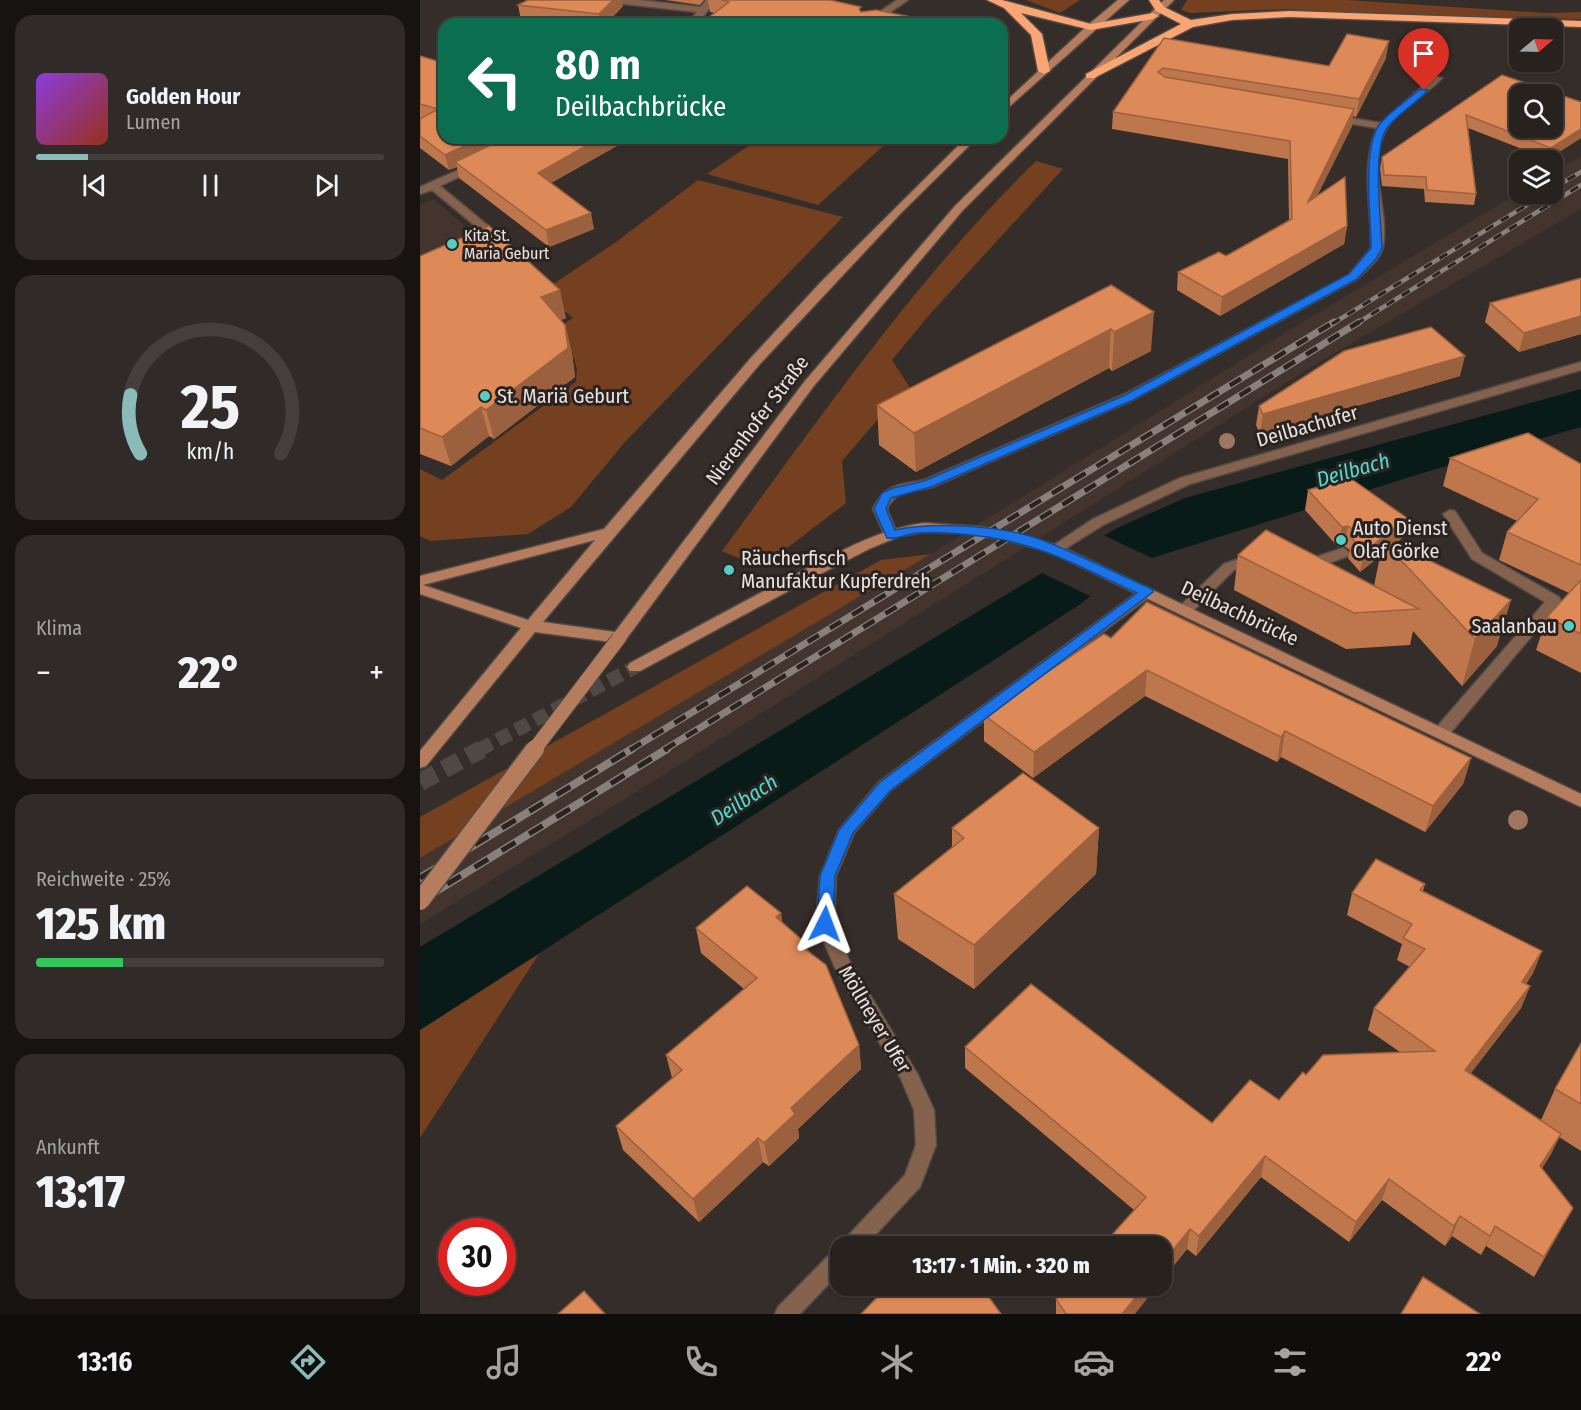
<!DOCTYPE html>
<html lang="de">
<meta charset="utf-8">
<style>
body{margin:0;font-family:"Fira Sans Condensed",sans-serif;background:#302a28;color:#f1f3f6;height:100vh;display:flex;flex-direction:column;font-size:22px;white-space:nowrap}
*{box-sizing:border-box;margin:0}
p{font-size:20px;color:#a5a4a4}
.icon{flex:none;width:33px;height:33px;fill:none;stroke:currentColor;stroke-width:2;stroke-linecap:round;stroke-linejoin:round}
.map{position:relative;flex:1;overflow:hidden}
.side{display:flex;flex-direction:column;gap:15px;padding:15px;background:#161311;width:420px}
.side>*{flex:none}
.top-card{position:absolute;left:18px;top:18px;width:570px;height:126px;border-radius:18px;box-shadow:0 2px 4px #0004,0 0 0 2px #443f3d;background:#0b6e4f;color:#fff;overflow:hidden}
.needle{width:39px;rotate:71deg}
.buttons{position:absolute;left:1089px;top:18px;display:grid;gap:12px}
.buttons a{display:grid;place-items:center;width:54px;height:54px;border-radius:12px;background:#28221f;box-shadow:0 2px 4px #0004,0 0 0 2px #443f3d;font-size:30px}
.speed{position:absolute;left:18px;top:1218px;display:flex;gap:12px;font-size:30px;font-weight:700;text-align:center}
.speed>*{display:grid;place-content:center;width:78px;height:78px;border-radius:50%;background:#28221f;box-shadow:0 2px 4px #0004,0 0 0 2px #443f3d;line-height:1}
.speed .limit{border:9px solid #d22;background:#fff;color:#111}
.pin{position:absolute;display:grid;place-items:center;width:51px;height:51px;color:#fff;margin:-62px -26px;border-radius:50% 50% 50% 0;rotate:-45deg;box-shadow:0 0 6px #0007}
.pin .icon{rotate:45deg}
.me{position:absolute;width:66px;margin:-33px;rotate:3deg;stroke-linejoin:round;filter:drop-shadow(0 0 4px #0008)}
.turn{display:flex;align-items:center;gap:21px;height:126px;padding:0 18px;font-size:27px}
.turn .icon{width:78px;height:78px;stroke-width:2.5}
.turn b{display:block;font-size:42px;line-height:51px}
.big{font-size:45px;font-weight:800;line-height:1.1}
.side .tile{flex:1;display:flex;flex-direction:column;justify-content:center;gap:9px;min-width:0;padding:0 21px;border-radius:18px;background:#302a28}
.side .dial{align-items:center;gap:0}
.dial svg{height:156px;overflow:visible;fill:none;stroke:#443f3d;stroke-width:7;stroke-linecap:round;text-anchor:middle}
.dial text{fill:#f1f3f6;stroke:none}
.song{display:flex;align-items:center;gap:18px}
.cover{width:72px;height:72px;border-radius:9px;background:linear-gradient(135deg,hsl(270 70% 55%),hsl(10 70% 35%))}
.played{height:6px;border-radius:3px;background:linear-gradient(90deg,#8bbbb9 15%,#443f3d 15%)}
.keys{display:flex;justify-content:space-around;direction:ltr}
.heat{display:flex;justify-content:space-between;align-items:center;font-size:33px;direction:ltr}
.charge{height:9px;border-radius:4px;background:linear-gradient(90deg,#34c759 25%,#443f3d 0)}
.trip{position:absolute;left:410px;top:1236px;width:342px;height:60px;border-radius:18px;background:#28221f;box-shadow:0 2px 4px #0004,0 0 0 2px #443f3d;font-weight:800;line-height:60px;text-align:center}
.tabs{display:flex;height:96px;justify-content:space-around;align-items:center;background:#100e0c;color:#a5a4a4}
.tabs .icon{width:42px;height:42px}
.tabs .current{color:#8bbbb9}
.tabs b{font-size:27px;color:#f1f3f6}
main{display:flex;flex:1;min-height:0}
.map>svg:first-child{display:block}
</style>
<main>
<section class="side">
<div class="tile">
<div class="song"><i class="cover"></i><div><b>Golden Hour</b><p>Lumen</p></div></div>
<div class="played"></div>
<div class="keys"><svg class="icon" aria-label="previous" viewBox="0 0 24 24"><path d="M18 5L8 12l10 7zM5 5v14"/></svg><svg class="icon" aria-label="pause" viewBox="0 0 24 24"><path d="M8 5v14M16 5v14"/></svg><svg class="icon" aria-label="next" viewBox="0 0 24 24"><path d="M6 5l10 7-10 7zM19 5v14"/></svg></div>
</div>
<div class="tile dial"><svg viewBox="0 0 100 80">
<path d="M14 69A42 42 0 1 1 86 69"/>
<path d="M14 69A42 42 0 0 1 9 39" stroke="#8bbbb9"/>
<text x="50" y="56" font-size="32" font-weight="700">25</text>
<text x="50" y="72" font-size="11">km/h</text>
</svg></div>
<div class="tile"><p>Klima</p>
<div class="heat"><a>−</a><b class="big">22°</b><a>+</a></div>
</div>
<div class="tile"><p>Reichweite · 25%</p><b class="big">125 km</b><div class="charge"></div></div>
<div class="tile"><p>Ankunft</p><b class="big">13:17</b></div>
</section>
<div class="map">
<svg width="1161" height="1314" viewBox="0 0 1161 1314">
<rect width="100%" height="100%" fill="#352d29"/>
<!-- built -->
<g fill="#43352e">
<polygon points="1161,156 1161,209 891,367 221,789 0,924 0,858 201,734 511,554 879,324 1099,193 1132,194 1133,173"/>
<polygon points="14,199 109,282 0,354 0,205"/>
</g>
<!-- green -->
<g fill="#754020">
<polygon points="606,0 660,0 640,13"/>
<polygon points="767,0 926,0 1126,13 1161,12 1161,19 981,15 866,9 771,13 761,10"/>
<polygon points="340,138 472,138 398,205 287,174"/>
<path d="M616,161l27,8 -133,145 -38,46 24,37 -31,14 -43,50 4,42 -85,65 -39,-17c98,-133 195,-274 314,-390z"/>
<polygon points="278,180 423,217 204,443 151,507 108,534 10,541 0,536 0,469 22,480 156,382 157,369 149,341 131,332 153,318 133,302 117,295 196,242"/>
<polygon points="511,554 0,858 0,817 461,560"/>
<polygon points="119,954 0,1138 0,1030"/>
</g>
<!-- water -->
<polygon fill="#081b19" points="1161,389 1161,427 1006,472 716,563 656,607 0,1030 0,947 697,528 765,498"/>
<!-- pier -->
<polygon fill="#352d29" points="681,534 736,560 717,566 674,598 620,572"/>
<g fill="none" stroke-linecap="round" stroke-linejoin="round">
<!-- secondary-tunnel-far1 -->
<polyline stroke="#504845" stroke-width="14" stroke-dasharray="14 7" stroke-linecap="butt" points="59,750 215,667"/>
<!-- secondary-tunnel -->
<polyline stroke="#504845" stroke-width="18" stroke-dasharray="18 9" stroke-linecap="butt" points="0,782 62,749"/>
<defs>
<g id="lane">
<polygon points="1030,510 1035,511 1062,553 1139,597 1141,601 1027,737 1015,737 1013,733 1015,729 1125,602 1052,559 1023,514"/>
<path d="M923,548l7,5 -2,3c-17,6 -37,17 -51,1l7,-5 12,5z"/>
<polygon points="836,553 843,558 841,561 814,570 770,614 760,614 758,610 760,606 804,564"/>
</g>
<g id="street">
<polygon points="190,0 219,0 281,7 286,0 296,0 277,24 267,24 277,12 195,3"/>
<polygon points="477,0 488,0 453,24 442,24"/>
<path d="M1014,76l8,2c-16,18 -42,29 -55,50 -22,37 3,82 -4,119 -3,13 -17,23 -26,32l-224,121 -201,87c-19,5 -36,2 -45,22l11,26 -7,5 -5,-2 -13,-29c12,-25 25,-24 51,-29l201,-86 224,-119 22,-27c1,-41 -11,-81 6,-120l-44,-7 -5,-3 5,-3 48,8z"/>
<polygon points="56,162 61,165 60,167 20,186 84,239 84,243 76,243 12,190 0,194 0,187"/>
<polygon points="1161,362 1161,370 770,484 683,525 640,552 635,554 628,549 673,519 760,478"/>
<polygon points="727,587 734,592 732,595 471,790 434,833 416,876 414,924 429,960 498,1075 514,1110 516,1145 500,1187 445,1246 422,1246 425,1239 485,1175 496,1145 494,1110 481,1079 415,968 396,924 400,876 419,830 459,782 722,589"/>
<polygon points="420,1248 420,1272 380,1314 355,1314 358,1307 413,1251"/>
</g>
<g id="secondary">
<polygon points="698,0 709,0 582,113 582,105 668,25"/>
<path d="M744,0h10l-211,210 -150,177 -189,255 -5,1 -84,-11 -109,134 -6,2v-17l101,-123 -101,-34v-18l184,-47 146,-170 70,-76 146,-145h11l-76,75 -142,152 -216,257 72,10 190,-251 150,-175zM175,540l-67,80 -105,-35z"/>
<path d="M504,523l58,4 78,19 521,248v13l-531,-255 -48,-13 -40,-6 -38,-1 -24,4 -31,13 -64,33 -165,89h-10l-3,-4 3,-4c58,-31 116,-63 174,-93 39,-20 76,-41 120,-47z"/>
</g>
<g id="highway">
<polygon points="567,0 582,0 671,24 733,13 739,16 733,19 671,30 601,13 622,34 630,71 624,74 618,71 611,35 584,8"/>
<polygon points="729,0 739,0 744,7 771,20 812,14 870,11 1161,21 1161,27 870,17 812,20 773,27 674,78 666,78 666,74 761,24 736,11"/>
</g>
</defs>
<!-- lane casing -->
<use href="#lane" stroke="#524a46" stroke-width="3"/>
<!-- street casing -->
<use href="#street" stroke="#524a46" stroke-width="3"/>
<!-- secondary casing -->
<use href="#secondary" stroke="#524a46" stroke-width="3"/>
<!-- highway casing -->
<use href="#highway" stroke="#524a46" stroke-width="3"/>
<!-- lane -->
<use href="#lane" fill="#85624e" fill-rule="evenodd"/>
<!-- street -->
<use href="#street" fill="#85624e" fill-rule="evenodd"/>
<!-- secondary -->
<use href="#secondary" fill="#b57d5e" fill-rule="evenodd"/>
<!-- highway -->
<use href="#highway" fill="#fca574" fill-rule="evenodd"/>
<defs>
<g id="rail-far2">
<polyline points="1132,189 1161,172"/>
<polyline points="912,324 1125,194"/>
<polyline points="936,324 1161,185"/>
</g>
<g id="rail-far1">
<polyline points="210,750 914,322"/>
<polyline points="244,750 939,322"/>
</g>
<g id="rail">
<polyline points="0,878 212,749"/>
<polyline points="0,901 247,749"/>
</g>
</defs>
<!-- rail-far2 casing -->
<use href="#rail-far2" stroke="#87807d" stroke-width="4.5"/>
<!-- rail-far1 casing -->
<use href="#rail-far1" stroke="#87807d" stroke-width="7"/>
<!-- rail casing -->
<use href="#rail" stroke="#87807d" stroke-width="8"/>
<!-- rail-far2 -->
<use href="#rail-far2" stroke="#2b231f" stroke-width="3" stroke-dasharray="9" stroke-linecap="butt"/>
<!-- rail-far1 -->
<use href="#rail-far1" stroke="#2b231f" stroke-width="4.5" stroke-dasharray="13" stroke-linecap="butt"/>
<!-- rail -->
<use href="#rail" stroke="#2b231f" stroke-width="5" stroke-dasharray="16" stroke-linecap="butt"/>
<defs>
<polyline id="secondary-bridge-far1" points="114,750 199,638"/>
<polyline id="secondary-bridge" points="0,901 115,749"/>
</defs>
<!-- secondary-bridge-far1 casing -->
<use href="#secondary-bridge-far1" stroke="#524a46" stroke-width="16" stroke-linecap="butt"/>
<!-- secondary-bridge casing -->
<use href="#secondary-bridge" stroke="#524a46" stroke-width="21" stroke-linecap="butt"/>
<!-- secondary-bridge-far1 -->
<use href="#secondary-bridge-far1" stroke="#b57d5e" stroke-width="14"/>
<!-- secondary-bridge -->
<use href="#secondary-bridge" stroke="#b57d5e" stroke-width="18"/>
</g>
<!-- trees -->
<g fill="#9e7661">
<circle cx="807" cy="441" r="8"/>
<circle cx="1098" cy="820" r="10"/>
</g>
<!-- wall -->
<g fill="#be764c">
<polygon points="245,0 284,0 280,5"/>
<polygon points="288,0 410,0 442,12 496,18 295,13 290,12"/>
<polygon points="98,5 203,6 186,24 142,24 101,20"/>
<polygon points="744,38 909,66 966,58 936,117 933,116 932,126 897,196 927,226 924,244 800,316 757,290 758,272 806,256 869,220 868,159 692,129 693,112"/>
<polygon points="0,56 24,63 24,138 211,138 131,183 174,229 129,247 39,178 37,167 29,170 0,148 0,119 1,118 0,118"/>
<polygon points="1082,75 1161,102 1161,138 1128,159 1048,128 1056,194 1054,205 1005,202 1004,189 962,186 960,168 962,157"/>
<polygon points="0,256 146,318 141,320 145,325 152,353 155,377 74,439 69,436 31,466 0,454"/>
<polygon points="1161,278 1161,334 1099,352 1065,322 1070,303"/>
<polygon points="691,285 731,351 692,371 689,368 496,472 459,445 457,405"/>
<polygon points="1040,376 840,434 836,425 839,406"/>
<polygon points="1030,458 1161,464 1161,673 1116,650 1127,617 1149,593 1079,560 1087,532 1097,521 1023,486"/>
<polygon points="888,490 987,518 982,538 975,544 1077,646 1042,686 993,631 990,645 926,649 814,590 818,555 954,586 960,556 940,572 928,558 930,550 924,546 918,547 885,510"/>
<polygon points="691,638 1051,758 1043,784 1005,832 861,757 857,762 725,696 613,778 564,741 564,715"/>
<polygon points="532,828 679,828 676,874 554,989 478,939 474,894 532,847"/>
<polygon points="1005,884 1003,891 1122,951 1113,973 1106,984 1110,986 1101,1008 1051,1073 1121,1120 1135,1089 1161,1043 1161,1151 1139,1137 1131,1154 1122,1168 1153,1208 1114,1277 1066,1246 1061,1255 1032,1236 1025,1246 962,1200 929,1242 841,1177 776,1256 767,1249 741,1281 741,1246 714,1210 545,1068 545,1047 792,1123 859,1100 886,1075 980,1052 948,1030 954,1008 990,967 977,960 982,944 927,915 932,893"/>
<polygon points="362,922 390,952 439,1045 441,1069 378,1129 379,1138 349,1166 343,1162 279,1222 203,1150 196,1126 252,1078 246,1055 324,989 281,953 276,928"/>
<polygon points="636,1299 715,1314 636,1314"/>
</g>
<!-- shaded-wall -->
<g fill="#9b603e">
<polygon points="193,0 202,0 203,6 186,24 181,24 179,14"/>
<polygon points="496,18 496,24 489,24"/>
<polygon points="969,41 966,58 936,117 939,99"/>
<polygon points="934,109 932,126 885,220 888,202"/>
<polygon points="1161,129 1161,138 1128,159 1131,148"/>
<polygon points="61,138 97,138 35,162 37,167 29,170 25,155"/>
<polygon points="180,138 211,138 121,188 118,173"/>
<polygon points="171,213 174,229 129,247 126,230"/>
<polygon points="927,226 924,244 800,316 802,297"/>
<polygon points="140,290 146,318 128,325 121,297"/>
<polygon points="734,312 731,351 692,371 694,332"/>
<polygon points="1161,316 1161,334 1099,352 1104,333"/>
<polygon points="145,325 152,353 155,377 74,439 66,410"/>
<polygon points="691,329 689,368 496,472 494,433"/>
<polygon points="1045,356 1040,376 840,434 843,414"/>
<polygon points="61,407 69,436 31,466 22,437"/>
<polygon points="987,518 982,538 970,548 963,541 960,556 940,572 944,552"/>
<polygon points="928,526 924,546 918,547 922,527"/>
<polygon points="1091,600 1077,646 1042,686 1055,639"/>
<polygon points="727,670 725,696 613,778 614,752"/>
<polygon points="865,731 861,757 857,762 861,737"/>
<polygon points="1051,758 1043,784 1005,832 1013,806"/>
<polygon points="679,828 676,874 554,989 554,945"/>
<polygon points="361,913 365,938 356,917"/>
<polygon points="1122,951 1113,973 1094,1004 1102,982"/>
<polygon points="1110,986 1101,1008 1037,1091 1045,1070"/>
<polygon points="439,1045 441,1069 378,1129 379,1138 349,1166 344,1143 371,1108"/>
<polygon points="1141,1134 1131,1154 1111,1186 1120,1166"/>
<polygon points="338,1138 343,1162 279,1222 273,1199"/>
<polygon points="845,1156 841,1177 776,1256 779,1236"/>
<polygon points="969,1179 962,1200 929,1242 936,1222"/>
<polygon points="1153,1208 1142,1228 1114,1277 1124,1257"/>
<polygon points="1040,1216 1032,1236 1025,1246 1034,1226"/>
<polygon points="1075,1226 1066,1246 1061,1255 1070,1236"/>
<polygon points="770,1229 767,1249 741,1281 741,1265"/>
<polygon points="725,1286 737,1286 715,1314 702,1314"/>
</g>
<!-- building -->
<g fill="#dd8958" stroke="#9b603e" stroke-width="1.5" fill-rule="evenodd">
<polygon points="108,0 193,0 179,14 98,5"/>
<polygon points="302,0 410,0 441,7 439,9 441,12 456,10 496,18 489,24 280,24 309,2"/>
<polygon points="927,34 969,41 939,99 743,68 738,72 745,77 934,109 888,202 925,177 927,226 802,297 758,272 799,252 806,256 872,219 870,141 693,112 744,38 909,66"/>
<polygon points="0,56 24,63 24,138 61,138 25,155 0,136 0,119 18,109 0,104"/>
<path d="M1082,75l79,27v27l-30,19 -85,-33 10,79 -49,-4 -1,-13 -42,-2 -2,-18zM1100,94h32v34h-32z"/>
<polygon points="85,138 180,138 118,173 171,213 126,230 35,162"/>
<polygon points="69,226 140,290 121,297 145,325 148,348 66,410 61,407 22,437 0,428 0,256"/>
<polygon points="1161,278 1161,316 1104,333 1070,303"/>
<polygon points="691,285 734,312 694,332 691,329 494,433 457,405"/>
<polygon points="1011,327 1045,356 843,414 839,406 924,351"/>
<polygon points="1108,433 1161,464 1161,565 1087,532 1118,499 1030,458"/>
<polygon points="930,478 987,518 944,552 932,538 935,531 928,526 922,527 888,490"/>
<polygon points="846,530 999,609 934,613 818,555"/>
<polygon points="965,539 1091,600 1055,639 963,541"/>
<polygon points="1161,580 1161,634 1127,617"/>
<polygon points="727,602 1051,758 1013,806 865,731 861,737 727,670 614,752 564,715 684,634 691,638"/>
<polygon points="603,773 679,828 554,945 474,894 544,838 532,828"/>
<polygon points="956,859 1005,884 1000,890 1122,951 1102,982 1110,986 1045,1070 1141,1134 1120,1166 1153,1208 1124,1257 1075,1226 1070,1236 1040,1216 1034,1226 969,1179 936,1222 845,1156 779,1236 770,1229 741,1265 741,1246 682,1246 726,1197 545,1047 611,984 792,1123 830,1080 859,1100 883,1072 886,1075 903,1055 1015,1051 954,1008 1005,949 983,938 992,924 932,893"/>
<polygon points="327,886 361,913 356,917 389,946 385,949 406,965 439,1045 371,1108 375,1114 344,1143 338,1138 273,1199 196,1126 262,1070 246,1055 337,978 276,928"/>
<polygon points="1161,1043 1161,1104 1135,1089"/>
<polygon points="1003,1277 1060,1314 981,1314"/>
<polygon points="468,1286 547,1286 552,1290 558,1286 561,1286 581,1314 441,1314"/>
<polygon points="648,1286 725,1286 702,1314 646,1314 636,1299"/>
<polygon points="164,1291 185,1314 138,1314"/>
</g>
<!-- route -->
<path fill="#1a73e8" stroke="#114b97" stroke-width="1.5" d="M1000,89l8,1c-12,14 -31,24 -41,38 -15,22 -6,92 -5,120l-6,11 -19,20 -224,121 -202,87 -40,11 -5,11 9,21c38,-9 110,-4 147,10 37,14 73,33 110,49l1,3 -262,198 -38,43 -18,43 -2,48 -2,4 -6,2 -5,-2 -3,-4 3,-48 19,-46 41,-48 257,-189c-49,-22 -96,-49 -150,-56 -22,-3 -47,-6 -69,-4 -10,0 -21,7 -31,5l-13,-29 8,-16 11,-5 31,-7 201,-86 224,-121 22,-26c0,-30 -9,-99 8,-123 10,-13 29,-25 41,-36z"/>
<!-- markers -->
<g fill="#55cec6" stroke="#2b231f" stroke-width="2">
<circle cx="32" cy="244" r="6"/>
<circle cx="65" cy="396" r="6"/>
<circle cx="921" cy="540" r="6"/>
<circle cx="309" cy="570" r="6"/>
<circle cx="1149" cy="626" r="6"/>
</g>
<g text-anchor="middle" stroke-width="6" stroke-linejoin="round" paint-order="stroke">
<!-- far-poi labels -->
<g font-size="16" fill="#e9e4e1" stroke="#2b231f" text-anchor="start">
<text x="44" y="241">Kita St.<tspan x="44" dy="18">Maria Geburt</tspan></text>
</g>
<!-- poi labels -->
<g font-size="20" fill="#e9e4e1" stroke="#2b231f" text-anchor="start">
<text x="77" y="403">St. Mariä Geburt</text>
<text x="933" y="535">Auto Dienst<tspan x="933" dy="23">Olaf Görke</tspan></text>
<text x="321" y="565">Räucherfisch<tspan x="321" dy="23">Manufaktur Kupferdreh</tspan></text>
<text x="1137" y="633" text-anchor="end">Saalanbau</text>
</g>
<!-- street labels -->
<g font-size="20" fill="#e9e4e1" stroke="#2b231f">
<text transform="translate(337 420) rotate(-53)" y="7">Nierenhofer Straße</text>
<text transform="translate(887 426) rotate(-16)" y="7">Deilbachufer</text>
<text transform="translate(820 613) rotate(25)" y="7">Deilbachbrücke</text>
<text transform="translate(455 1019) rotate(59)" y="7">Möllneyer Ufer</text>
</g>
<!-- water labels -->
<g font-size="21" font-style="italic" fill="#4dddd4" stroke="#2b231f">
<text transform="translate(933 470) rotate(-16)" y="7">Deilbach</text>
<text transform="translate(324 800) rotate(-33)" y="7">Deilbach</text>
</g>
</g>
</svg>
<div class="buttons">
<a><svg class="needle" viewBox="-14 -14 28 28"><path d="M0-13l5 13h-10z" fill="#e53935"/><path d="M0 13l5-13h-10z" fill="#a5a4a4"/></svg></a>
<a><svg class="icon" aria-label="search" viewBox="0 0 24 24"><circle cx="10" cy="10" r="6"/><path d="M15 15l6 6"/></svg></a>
<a><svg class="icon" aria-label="layers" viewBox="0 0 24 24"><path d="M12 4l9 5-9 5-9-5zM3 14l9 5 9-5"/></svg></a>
</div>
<div class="speed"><div class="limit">30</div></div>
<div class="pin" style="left:1004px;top:90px;background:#d93025"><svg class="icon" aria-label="arrive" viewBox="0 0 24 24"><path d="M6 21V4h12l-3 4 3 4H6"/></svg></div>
<svg class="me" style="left:405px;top:924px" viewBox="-20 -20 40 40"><path d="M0-17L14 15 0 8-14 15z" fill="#1a73e8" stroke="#fff" stroke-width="4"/></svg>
<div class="trip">13:17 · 1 Min. · 320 m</div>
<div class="top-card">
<div class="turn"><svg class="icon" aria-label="left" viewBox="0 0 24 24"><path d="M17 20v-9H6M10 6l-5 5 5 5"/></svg><div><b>80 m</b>Deilbachbrücke</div></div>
</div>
</div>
</main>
<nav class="tabs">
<b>13:16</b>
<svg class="icon current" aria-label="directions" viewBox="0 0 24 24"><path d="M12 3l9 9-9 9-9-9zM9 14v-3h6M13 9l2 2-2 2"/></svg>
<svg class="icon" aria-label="music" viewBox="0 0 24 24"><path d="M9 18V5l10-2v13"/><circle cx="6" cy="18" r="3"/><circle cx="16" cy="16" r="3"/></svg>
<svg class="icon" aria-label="phone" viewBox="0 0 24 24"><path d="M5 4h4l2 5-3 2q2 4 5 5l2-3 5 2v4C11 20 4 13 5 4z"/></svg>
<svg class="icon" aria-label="climate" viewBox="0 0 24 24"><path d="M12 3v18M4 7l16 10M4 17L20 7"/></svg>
<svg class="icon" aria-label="car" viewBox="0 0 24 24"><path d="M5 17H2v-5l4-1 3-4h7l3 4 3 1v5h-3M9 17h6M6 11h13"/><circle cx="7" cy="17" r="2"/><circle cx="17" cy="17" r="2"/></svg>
<svg class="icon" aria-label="filters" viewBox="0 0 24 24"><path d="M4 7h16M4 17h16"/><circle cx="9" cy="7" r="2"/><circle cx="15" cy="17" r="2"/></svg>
<b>22°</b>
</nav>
